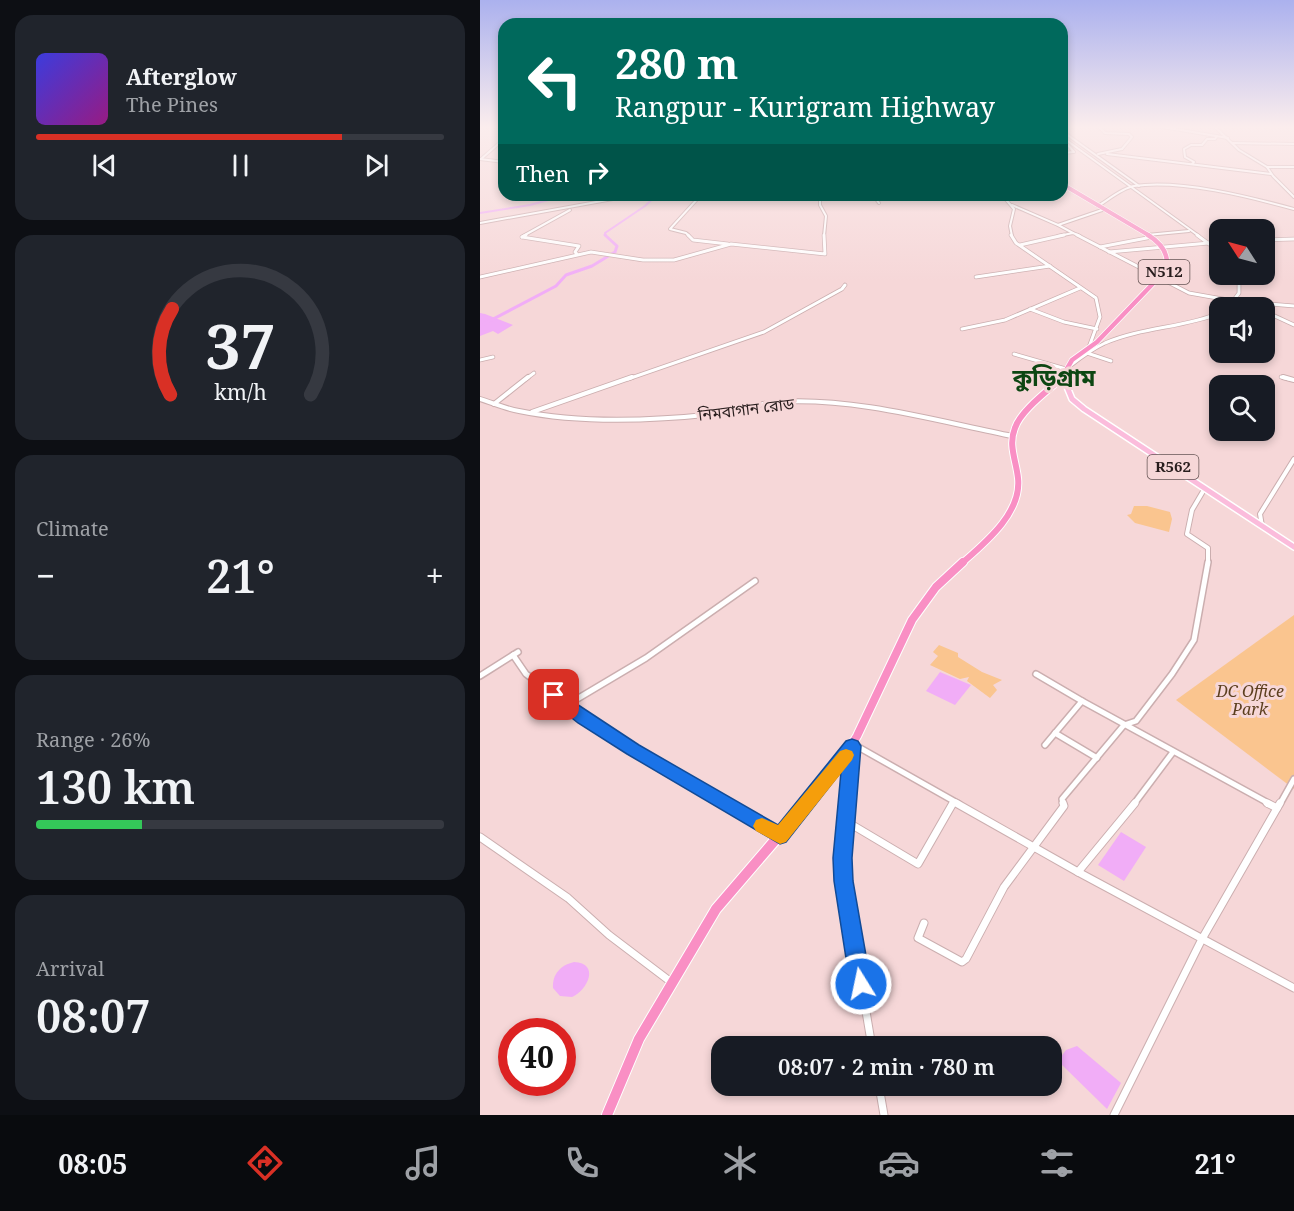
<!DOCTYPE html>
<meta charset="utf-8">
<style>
body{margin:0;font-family:"Noto Serif","Noto Sans Bengali",serif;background:#20242c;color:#f1f3f6;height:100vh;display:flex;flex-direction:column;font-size:22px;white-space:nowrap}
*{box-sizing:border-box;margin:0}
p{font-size:20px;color:#9ea1a6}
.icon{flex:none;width:33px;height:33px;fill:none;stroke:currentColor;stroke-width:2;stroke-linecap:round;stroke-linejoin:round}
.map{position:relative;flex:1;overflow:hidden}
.panel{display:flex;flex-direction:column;gap:15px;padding:15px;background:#0d0f14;width:480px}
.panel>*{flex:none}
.banner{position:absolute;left:18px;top:18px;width:570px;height:183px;border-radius:18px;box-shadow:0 3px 9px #0003;background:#00695c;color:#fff;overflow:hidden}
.needle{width:39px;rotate:306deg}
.buttons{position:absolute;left:729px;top:219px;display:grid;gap:12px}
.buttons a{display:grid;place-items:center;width:66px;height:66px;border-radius:12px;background:#171b24;box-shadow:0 3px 9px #0003;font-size:30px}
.speed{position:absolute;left:18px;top:1018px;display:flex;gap:12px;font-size:30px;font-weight:700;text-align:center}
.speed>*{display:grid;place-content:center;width:78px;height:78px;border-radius:50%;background:#171b24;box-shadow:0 3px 9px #0003;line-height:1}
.speed .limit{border:9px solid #d22;background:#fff;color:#111}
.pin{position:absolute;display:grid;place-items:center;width:51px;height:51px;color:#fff;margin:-26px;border-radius:12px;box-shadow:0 3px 9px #0006}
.me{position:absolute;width:66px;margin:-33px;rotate:350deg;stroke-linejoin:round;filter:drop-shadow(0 0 4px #0008)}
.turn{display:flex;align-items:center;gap:21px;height:126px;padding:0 18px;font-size:27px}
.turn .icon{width:78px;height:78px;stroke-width:2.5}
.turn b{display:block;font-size:42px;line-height:51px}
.then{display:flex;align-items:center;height:57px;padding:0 18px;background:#0003;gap:12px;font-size:22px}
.big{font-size:45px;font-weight:600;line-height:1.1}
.panel .card{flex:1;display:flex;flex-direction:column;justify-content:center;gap:9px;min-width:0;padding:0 21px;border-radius:18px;background:#20242c}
.panel .dial{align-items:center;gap:0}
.dial svg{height:156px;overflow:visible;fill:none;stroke:#363941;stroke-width:7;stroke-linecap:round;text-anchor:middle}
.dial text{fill:#f1f3f6;stroke:none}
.song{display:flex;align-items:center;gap:18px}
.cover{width:72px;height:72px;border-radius:9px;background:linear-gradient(135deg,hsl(240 70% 55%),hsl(310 70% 35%))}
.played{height:6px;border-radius:3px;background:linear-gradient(90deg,#d93025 75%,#363941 75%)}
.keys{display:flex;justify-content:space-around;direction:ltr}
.heat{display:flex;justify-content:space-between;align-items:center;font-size:33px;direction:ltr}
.charge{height:9px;border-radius:4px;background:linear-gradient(90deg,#34c759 26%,#363941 0)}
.trip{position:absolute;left:231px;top:1036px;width:351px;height:60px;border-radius:18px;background:#171b24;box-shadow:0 3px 9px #0003;font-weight:600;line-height:60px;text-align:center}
.tab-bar{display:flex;height:96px;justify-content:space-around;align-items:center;background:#090b0e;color:#9ea1a6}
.tab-bar .icon{width:42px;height:42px}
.tab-bar .active{color:#d93025}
.tab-bar b{font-size:27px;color:#f1f3f6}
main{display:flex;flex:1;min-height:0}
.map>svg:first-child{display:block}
</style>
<main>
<section class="panel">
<div class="card">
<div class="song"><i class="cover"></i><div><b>Afterglow</b><p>The Pines</p></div></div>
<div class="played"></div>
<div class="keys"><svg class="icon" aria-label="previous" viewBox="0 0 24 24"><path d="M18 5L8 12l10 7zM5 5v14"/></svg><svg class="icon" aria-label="pause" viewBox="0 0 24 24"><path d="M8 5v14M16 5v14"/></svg><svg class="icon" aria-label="next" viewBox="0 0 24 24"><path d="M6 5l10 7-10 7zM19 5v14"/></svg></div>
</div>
<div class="card dial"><svg viewBox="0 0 100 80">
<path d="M14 69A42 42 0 1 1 86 69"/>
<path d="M14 69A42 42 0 0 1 15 25" stroke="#d93025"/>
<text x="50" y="56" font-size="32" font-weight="700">37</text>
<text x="50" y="72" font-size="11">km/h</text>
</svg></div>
<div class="card"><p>Climate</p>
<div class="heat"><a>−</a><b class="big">21°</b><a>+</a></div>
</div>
<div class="card"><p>Range · 26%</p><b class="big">130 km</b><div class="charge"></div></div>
<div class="card"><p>Arrival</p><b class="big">08:07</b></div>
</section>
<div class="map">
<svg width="814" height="1115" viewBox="0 0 814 1115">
<rect width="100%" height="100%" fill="#f6d7d8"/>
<!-- green -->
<g fill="#fac58f">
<polygon points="654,506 667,506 690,512 692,519 689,532 655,523 647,515 651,514"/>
<polygon points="814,615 814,789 696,700"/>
<polygon points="459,645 478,653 478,657 502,672 522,680 513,685 517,690 510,698 487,681 489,677 480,679 450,665 458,656 453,652"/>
</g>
<!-- water -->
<g fill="#f1adf7">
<polygon points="0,313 5,314 33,325 18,334 13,331 0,336"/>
<polygon points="460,672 491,685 475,705 446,691"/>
<polygon points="641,832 666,847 644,881 618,865"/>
<path d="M94,962c26,1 14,28 -2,35l-12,-1 -7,-8c-1,-14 8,-23 21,-26z"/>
<polygon points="597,1046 641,1083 627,1109 578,1061 586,1050"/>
</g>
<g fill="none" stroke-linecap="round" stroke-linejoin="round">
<!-- canal-far1 -->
<g stroke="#f1adf7" stroke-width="2">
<polyline points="0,213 50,205 87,195"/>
<polyline points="126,236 125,233 165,206 177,195"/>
</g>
<!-- canal -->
<polyline stroke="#f1adf7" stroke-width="3" points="0,326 76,286 86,275 112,266 135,252 137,246 125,235"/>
<defs>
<g id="minor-far4">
<polyline points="618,126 625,133 649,134 652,137 642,149 618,154"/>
<polyline points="677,126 748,138"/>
<polyline points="734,126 759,150 787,167"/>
<polyline points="582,131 659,186"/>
<polyline points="582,137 719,236"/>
<polyline points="753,143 814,144"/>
<polyline points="582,153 594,152 587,144"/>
<polyline points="627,154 791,174"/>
<polyline points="0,159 24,162"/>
<polyline points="1,159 24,139"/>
<polyline points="712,164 714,162 705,157 704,149 711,145 722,145 727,139 735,139 737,136"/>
<polyline points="814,167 787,167 793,176 814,197"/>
<polyline points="340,195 340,205 346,216 344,236"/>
<polyline points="393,195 399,203"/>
<polyline points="522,195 534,209 530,226 532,236"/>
<polyline points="532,205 578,225 625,209"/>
<path d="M618,206c10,-6 24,-18 36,-20 46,-7 116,11 160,23"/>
<polyline points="0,223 155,195"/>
<polyline points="578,225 593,233"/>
<polyline points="667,235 709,231"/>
<polyline points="43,236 90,210"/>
<polyline points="209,236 206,233 190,229 221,195"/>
<polyline points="578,236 593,233 600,236"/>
</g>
<g id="minor-far3">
<polyline points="208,235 213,240 248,244"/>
<polyline points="531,235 536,243 616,298 620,317 609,347"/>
<polyline points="597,235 709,293 754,301 814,306"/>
<polyline points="717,235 740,252"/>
<polyline points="42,237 99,246 95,252 97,254"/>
<polyline points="42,237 46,235"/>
<polyline points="784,240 814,239"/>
<polyline points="540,245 584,235"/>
<polyline points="620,247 672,237"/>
<polyline points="629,252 740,242"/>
<polyline points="0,277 111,252 163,260 194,260 251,244 345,254 344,235"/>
<polyline points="496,277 570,266"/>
<polyline points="772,302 779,308"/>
<polyline points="748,308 759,293 759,274"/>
<polyline points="550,309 584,322 617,329"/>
<polyline points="784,311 814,325"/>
<polyline points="482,329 525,320 600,288"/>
<polyline points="607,353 631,361"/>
<path d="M534,354l52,15c13,-10 24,-19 39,-26 37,-16 78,-15 115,-30"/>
<polyline points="0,360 13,357"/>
<polyline points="801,377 809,379"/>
<polyline points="46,379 54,373"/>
<polyline points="148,379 284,332 362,289 365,285"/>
</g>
<g id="minor-far2">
<polyline points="803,377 814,380"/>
<path d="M0,399c13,4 26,10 39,12 63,13 132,10 196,3 21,-2 42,-11 63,-12 76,-5 159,19 234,34"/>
<polyline points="14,404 48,377"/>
<polyline points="52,412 152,377"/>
<polyline points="725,488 712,510 707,534 728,548 728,564"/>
<polyline points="782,526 780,514 814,459"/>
</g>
<g id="minor-far1">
<polyline points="33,655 46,674 87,705"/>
<polyline points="556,674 602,701"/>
<polyline points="0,676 38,652"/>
<polyline points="575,733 617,758"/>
<polyline points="373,744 479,804"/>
<polyline points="565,745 602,701 790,804"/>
<polyline points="245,804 153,750 87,705 166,658 275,581"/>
<polyline points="366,804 372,747"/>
<polyline points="472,804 473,802"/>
<polyline points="583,804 582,799 644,725 656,721 692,674 714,640 728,562"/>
<polyline points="654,804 693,752"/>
<polyline points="800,804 814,779"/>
</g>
<g id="minor">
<polyline points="243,803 300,836"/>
<polyline points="366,803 364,881 392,1047"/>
<polyline points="476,803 598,872 814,988"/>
<polyline points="787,803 797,808"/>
<polyline points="364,820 438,864 473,803"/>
<polyline points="0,837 88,898 129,935 191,982"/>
<polyline points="598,872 655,803"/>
<polyline points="444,923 438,938 482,962 486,959 524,887 584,806 583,803"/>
<polyline points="399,1086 404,1115"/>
<polyline points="634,1115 722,939 800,803"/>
</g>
<polyline id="major" points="583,377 592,399 604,409 814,547"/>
<polyline id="highway-far4" points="582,184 670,236"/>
<path id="highway-far3" d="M581,379l11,-19 25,-18 69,-72c4,-16 -5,-27 -18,-35"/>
<path id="highway-far2" d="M481,564c24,-21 61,-51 57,-86 -2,-18 -10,-33 -3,-50 6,-18 34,-38 48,-51"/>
<polyline id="highway-far1" points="326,804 365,756 377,736 432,620 456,587 483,562"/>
<polyline id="highway" points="127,1115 159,1039 236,909 327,803"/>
</defs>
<!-- minor-far4 casing -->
<use href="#minor-far4" stroke="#cbaeaf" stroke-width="4"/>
<!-- minor-far3 casing -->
<use href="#minor-far3" stroke="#cbaeaf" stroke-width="4.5"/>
<!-- minor-far2 casing -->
<use href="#minor-far2" stroke="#cbaeaf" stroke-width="6"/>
<!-- minor-far1 casing -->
<use href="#minor-far1" stroke="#cbaeaf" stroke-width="8"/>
<!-- minor casing -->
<use href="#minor" stroke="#cbaeaf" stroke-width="9"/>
<!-- major casing -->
<use href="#major" stroke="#fff" stroke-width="8"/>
<!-- highway-far4 casing -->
<use href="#highway-far4" stroke="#fff" stroke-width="5"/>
<!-- highway-far3 casing -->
<use href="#highway-far3" stroke="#fff" stroke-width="6"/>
<!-- highway-far2 casing -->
<use href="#highway-far2" stroke="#fff" stroke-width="8"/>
<!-- highway-far1 casing -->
<use href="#highway-far1" stroke="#fff" stroke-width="10"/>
<!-- highway casing -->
<use href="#highway" stroke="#fff" stroke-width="12"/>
<!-- minor-far4 -->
<use href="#minor-far4" stroke="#fff" stroke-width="2"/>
<!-- minor-far3 -->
<use href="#minor-far3" stroke="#fff" stroke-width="3"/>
<!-- minor-far2 -->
<use href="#minor-far2" stroke="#fff" stroke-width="4"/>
<!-- minor-far1 -->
<use href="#minor-far1" stroke="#fff" stroke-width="5"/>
<!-- minor -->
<use href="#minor" stroke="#fff" stroke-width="7"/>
<!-- major -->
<use href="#major" stroke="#fbbcdc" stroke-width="5"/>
<!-- highway-far4 -->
<use href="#highway-far4" stroke="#f98fc4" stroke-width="4"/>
<!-- highway-far3 -->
<use href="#highway-far3" stroke="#f98fc4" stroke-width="4.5"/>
<!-- highway-far2 -->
<use href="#highway-far2" stroke="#f98fc4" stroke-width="6"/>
<!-- highway-far1 -->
<use href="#highway-far1" stroke="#f98fc4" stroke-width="8"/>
<!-- highway -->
<use href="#highway" stroke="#f98fc4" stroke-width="10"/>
</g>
<!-- sky -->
<linearGradient id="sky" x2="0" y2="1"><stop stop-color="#abb1ee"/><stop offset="0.45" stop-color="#fbeded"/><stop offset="1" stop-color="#fbeded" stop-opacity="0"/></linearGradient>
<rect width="814" height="282" fill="url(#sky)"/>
<!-- route -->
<polygon fill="#1a73e8" stroke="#114b97" stroke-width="1.5" points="74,689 159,745 298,825 366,741 372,739 378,741 381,746 372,858 373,881 391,984 388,991 381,994 373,991 370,984 354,881 353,858 361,772 306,842 300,844 147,754 98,723 68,699 66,695 68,691"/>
<!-- slow -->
<polygon fill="#f59e0b" points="366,749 372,751 374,755 372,760 306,842 300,844 276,831 273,826 276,820 282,818 298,825 360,751"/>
<g text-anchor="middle" stroke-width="6" stroke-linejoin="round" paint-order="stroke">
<!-- shield labels -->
<g fill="#f6d7d8" stroke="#655" stroke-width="1.5">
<rect x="658.5" y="260" width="51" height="24" rx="4.5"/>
<rect x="667.5" y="455" width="51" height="24" rx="4.5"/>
</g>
<g font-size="15" font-weight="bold" fill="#281d1d">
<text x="684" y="277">N512</text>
<text x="693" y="472">R562</text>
</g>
<!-- street labels -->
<g font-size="16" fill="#281d1d" stroke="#f6d7d8">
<text transform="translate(266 409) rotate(-7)" y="6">নিমবাগান রোড</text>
</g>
<!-- park labels -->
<g font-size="16" font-style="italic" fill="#5c3f1f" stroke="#f6d7d8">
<text x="770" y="697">DC Office<tspan x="770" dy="18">Park</tspan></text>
</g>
<!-- far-town labels -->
<g font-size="24" font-weight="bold" fill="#0d4612" stroke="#f6d7d8">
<text x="574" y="386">কুড়িগ্রাম</text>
</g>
</g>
</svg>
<div class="buttons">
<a><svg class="needle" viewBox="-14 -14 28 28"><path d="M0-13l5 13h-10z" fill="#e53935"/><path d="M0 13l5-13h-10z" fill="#9ea1a6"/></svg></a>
<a><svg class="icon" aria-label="sound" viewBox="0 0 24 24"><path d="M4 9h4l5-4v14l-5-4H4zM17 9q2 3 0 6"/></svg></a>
<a><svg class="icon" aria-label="search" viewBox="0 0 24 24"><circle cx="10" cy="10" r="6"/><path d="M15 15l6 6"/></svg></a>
</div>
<div class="speed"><div class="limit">40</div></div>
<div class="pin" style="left:74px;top:695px;background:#d93025"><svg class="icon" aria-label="arrive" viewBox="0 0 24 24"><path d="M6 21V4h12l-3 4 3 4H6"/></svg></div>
<svg class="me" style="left:381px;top:984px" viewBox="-20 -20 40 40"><circle r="17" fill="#1a73e8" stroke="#fff" stroke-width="3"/><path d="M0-11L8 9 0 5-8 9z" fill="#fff"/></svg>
<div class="trip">08:07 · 2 min · 780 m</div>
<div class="banner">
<div class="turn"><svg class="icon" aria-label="left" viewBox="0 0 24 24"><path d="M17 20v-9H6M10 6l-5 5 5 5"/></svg><div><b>280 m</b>Rangpur - Kurigram Highway</div></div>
<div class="then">Then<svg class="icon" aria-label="right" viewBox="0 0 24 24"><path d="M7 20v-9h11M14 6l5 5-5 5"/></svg></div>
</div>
</div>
</main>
<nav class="tab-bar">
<b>08:05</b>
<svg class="icon active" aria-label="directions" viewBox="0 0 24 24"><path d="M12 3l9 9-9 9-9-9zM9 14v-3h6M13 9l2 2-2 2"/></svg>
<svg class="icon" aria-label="music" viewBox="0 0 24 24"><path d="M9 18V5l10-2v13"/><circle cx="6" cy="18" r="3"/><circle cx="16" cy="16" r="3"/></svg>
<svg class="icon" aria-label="phone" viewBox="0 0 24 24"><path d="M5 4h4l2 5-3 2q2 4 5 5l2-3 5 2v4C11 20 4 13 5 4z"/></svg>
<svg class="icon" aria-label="climate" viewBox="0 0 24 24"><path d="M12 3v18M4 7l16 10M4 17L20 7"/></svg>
<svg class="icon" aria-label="car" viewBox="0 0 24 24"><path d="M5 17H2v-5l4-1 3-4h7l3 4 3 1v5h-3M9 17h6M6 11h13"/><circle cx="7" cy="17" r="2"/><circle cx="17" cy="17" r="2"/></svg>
<svg class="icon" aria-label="filters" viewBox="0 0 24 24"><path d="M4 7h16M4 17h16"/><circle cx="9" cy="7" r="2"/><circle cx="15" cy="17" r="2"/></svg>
<b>21°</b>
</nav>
